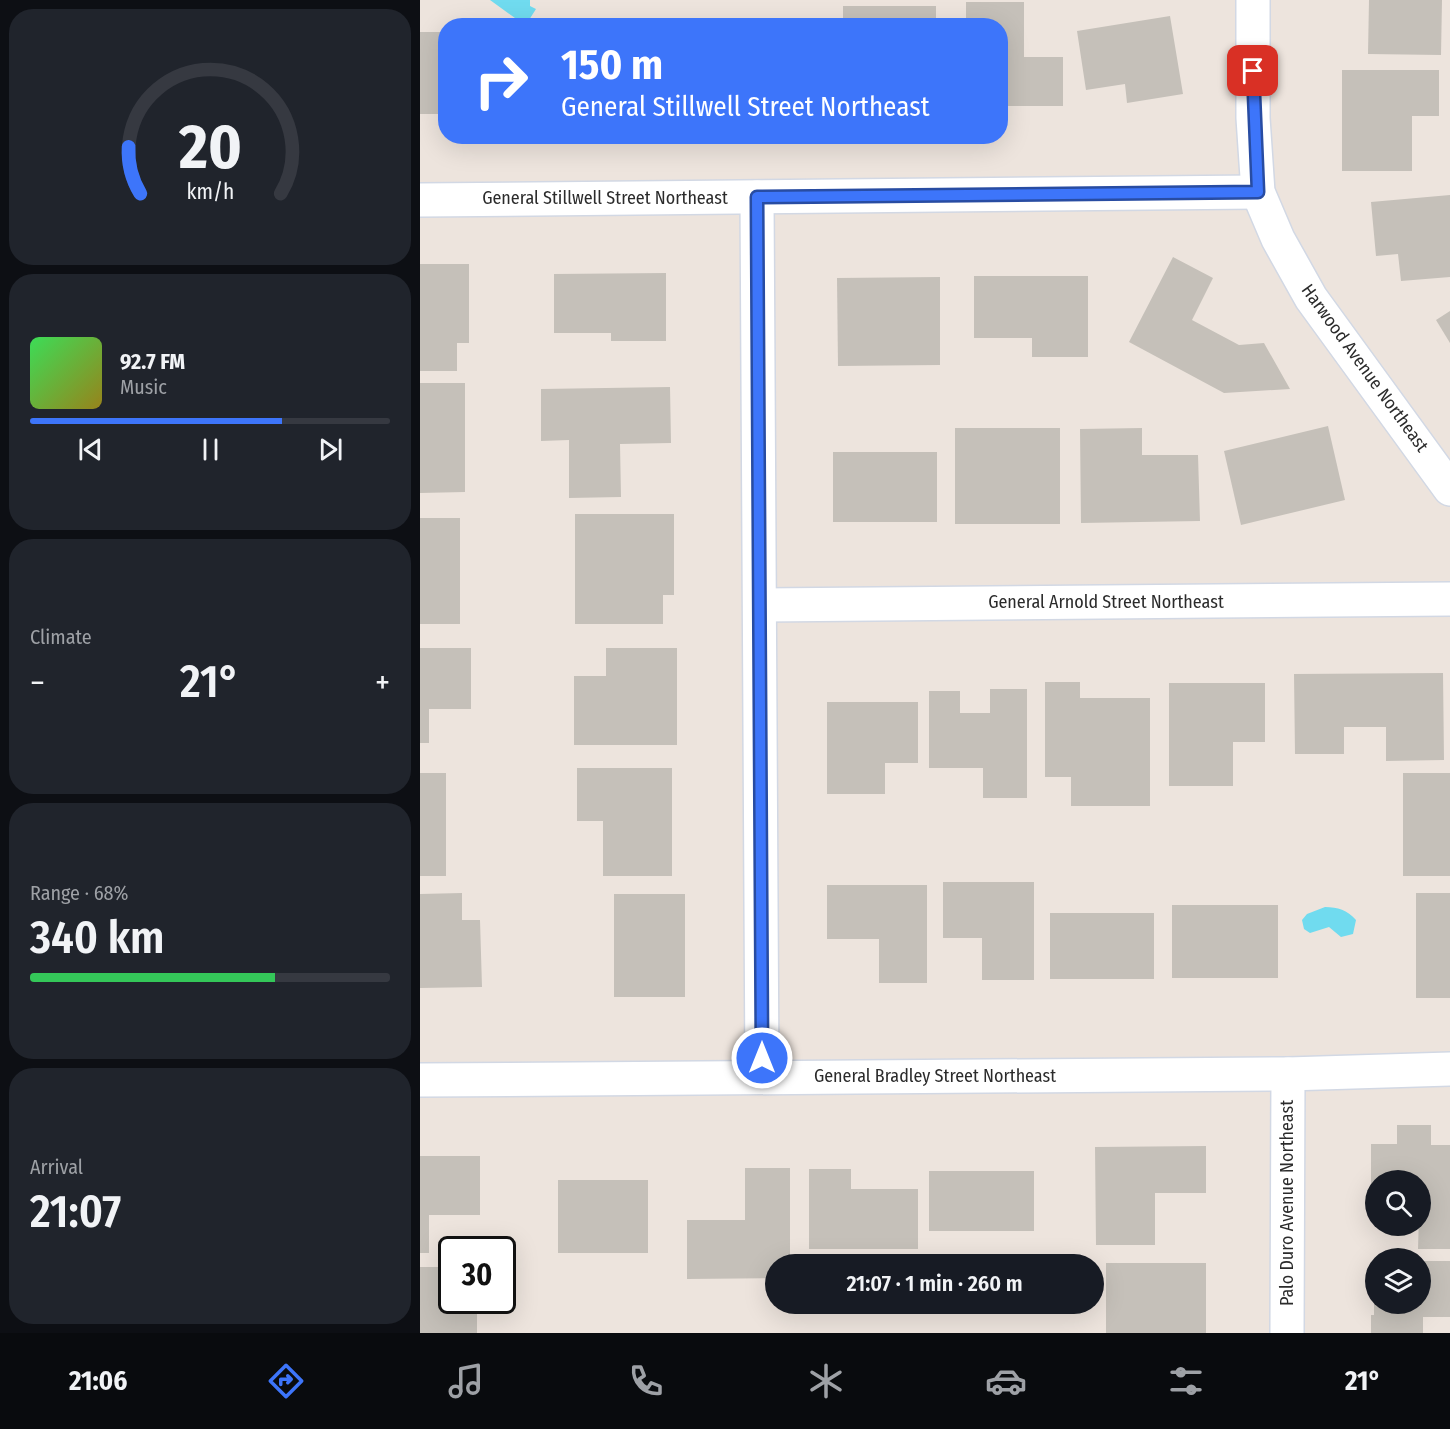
<!DOCTYPE html>
<meta charset="utf-8">
<style>
body{margin:0;font-family:"Fira Sans Condensed",sans-serif;background:#20242c;color:#f1f3f6;height:100vh;display:flex;flex-direction:column;font-size:22px;white-space:nowrap}
*{box-sizing:border-box;margin:0}
p{font-size:20px;color:#9ea1a6}
.icon{flex:none;width:33px;height:33px;fill:none;stroke:currentColor;stroke-width:2;stroke-linecap:round;stroke-linejoin:round}
.map{position:relative;flex:1;overflow:hidden}
.panel{display:flex;flex-direction:column;gap:9px;padding:9px;background:#0d0f14;width:420px}
.panel>*{flex:none}
.hud{position:absolute;left:18px;top:18px;width:570px;height:126px;border-radius:24px;box-shadow:0 6px 24px #0002;background:#3d75fa;color:#fff;overflow:hidden}
.controls{position:absolute;left:945px;top:1170px;display:grid;gap:12px}
.controls a{display:grid;place-items:center;width:66px;height:66px;border-radius:50%;background:#171b24;box-shadow:0 6px 24px #0002;font-size:30px}
.speed{position:absolute;left:18px;top:1236px;display:flex;gap:12px;font-size:30px;font-weight:700;text-align:center}
.speed>*{display:grid;place-content:center;width:78px;height:78px;border-radius:50%;background:#171b24;box-shadow:0 6px 24px #0002;line-height:1}
.speed .limit{border:3px solid #111;border-radius:9px;background:#fff;color:#111}
.pin{position:absolute;display:grid;place-items:center;width:51px;height:51px;color:#fff;margin:-26px;border-radius:12px;box-shadow:0 3px 9px #0006}
.me{position:absolute;width:66px;margin:-33px;rotate:0deg;stroke-linejoin:round;filter:drop-shadow(0 0 4px #0008)}
.turn{display:flex;align-items:center;gap:21px;height:126px;padding:0 24px;font-size:27px}
.turn .icon{width:78px;height:78px;stroke-width:2.5}
.turn b{display:block;font-size:42px;line-height:51px}
.big{font-size:45px;font-weight:600;line-height:1.1}
.panel .tile{flex:1;display:flex;flex-direction:column;justify-content:center;gap:9px;min-width:0;padding:0 21px;border-radius:24px;background:#20242c}
.panel .dial{align-items:center;gap:0}
.dial svg{height:156px;overflow:visible;fill:none;stroke:#363941;stroke-width:7;stroke-linecap:round;text-anchor:middle}
.dial text{fill:#f1f3f6;stroke:none}
.song{display:flex;align-items:center;gap:18px}
.cover{width:72px;height:72px;border-radius:9px;background:linear-gradient(135deg,hsl(130 70% 55%),hsl(50 70% 35%))}
.played{height:6px;border-radius:3px;background:linear-gradient(90deg,#3d75fa 70%,#363941 70%)}
.keys{display:flex;justify-content:space-around;direction:ltr}
.heat{display:flex;justify-content:space-between;align-items:center;font-size:33px;direction:ltr}
.charge{height:9px;border-radius:4px;background:linear-gradient(90deg,#34c759 68%,#363941 0)}
.trip{position:absolute;left:345px;top:1254px;width:339px;height:60px;border-radius:30px;background:#171b24;box-shadow:0 6px 24px #0002;font-weight:600;line-height:60px;text-align:center}
.tabs{display:flex;height:96px;justify-content:space-around;align-items:center;background:#090b0e;color:#9ea1a6}
.tabs .icon{width:42px;height:42px}
.tabs .on{color:#3d75fa}
.tabs b{font-size:27px;color:#f1f3f6}
main{display:flex;flex:1;min-height:0}
.map>svg:first-child{display:block}
</style>
<main>
<section class="panel">
<div class="tile dial"><svg viewBox="0 0 100 80">
<path d="M14 69A42 42 0 1 1 86 69"/>
<path d="M14 69A42 42 0 0 1 8 45" stroke="#3d75fa"/>
<text x="50" y="56" font-size="32" font-weight="700">20</text>
<text x="50" y="72" font-size="11">km/h</text>
</svg></div>
<div class="tile">
<div class="song"><i class="cover"></i><div><b>92.7 FM</b><p>Music</p></div></div>
<div class="played"></div>
<div class="keys"><svg class="icon" aria-label="previous" viewBox="0 0 24 24"><path d="M18 5L8 12l10 7zM5 5v14"/></svg><svg class="icon" aria-label="pause" viewBox="0 0 24 24"><path d="M8 5v14M16 5v14"/></svg><svg class="icon" aria-label="next" viewBox="0 0 24 24"><path d="M6 5l10 7-10 7zM19 5v14"/></svg></div>
</div>
<div class="tile"><p>Climate</p>
<div class="heat"><a>−</a><b class="big">21°</b><a>+</a></div>
</div>
<div class="tile"><p>Range · 68%</p><b class="big">340 km</b><div class="charge"></div></div>
<div class="tile"><p>Arrival</p><b class="big">21:07</b></div>
</section>
<div class="map">
<svg width="1030" height="1333" viewBox="0 0 1030 1333">
<rect width="100%" height="100%" fill="#ede4dd"/>
<!-- water -->
<g fill="#70dbef">
<polygon points="70,0 110,0 110,6 116,9 109,20 95,18"/>
<path d="M905,907c13,0 22,3 31,13l-3,14 -12,3 -12,-10 -19,6 -6,-4 -2,-9 5,-6z"/>
</g>
<!-- building -->
<g fill="#c5c0b9">
<polygon points="949,0 1022,0 1021,55 948,54"/>
<polygon points="546,2 604,2 604,57 643,57 643,106 580,106 580,26 546,26"/>
<rect x="423" y="6" width="93" height="20"/>
<polygon points="750,16 763,94 707,103 705,84 666,90 657,31"/>
<rect x="178" y="23" width="106" height="3"/>
<rect x="0" y="32" width="26" height="82"/>
<polygon points="922,70 1019,70 1019,116 992,116 992,171 922,171"/>
<polygon points="1030,195 1030,277 981,281 978,254 956,256 951,202"/>
<polygon points="753,257 793,278 772,320 819,345 844,343 870,389 804,393 709,342"/>
<polygon points="0,264 49,264 49,343 37,343 37,371 0,371"/>
<polygon points="246,273 246,341 191,341 191,333 134,333 134,274"/>
<polygon points="554,276 668,276 668,357 612,357 612,338 554,338"/>
<polygon points="520,277 520,365 418,366 417,278"/>
<polygon points="1030,311 1030,343 1016,320"/>
<polygon points="0,383 45,383 45,492 0,493"/>
<polygon points="250,387 251,443 200,444 201,497 149,498 149,440 121,441 121,389"/>
<polygon points="908,426 925,500 821,525 804,451"/>
<rect x="535" y="428" width="105" height="96"/>
<polygon points="722,428 722,455 778,455 780,521 661,523 660,429"/>
<rect x="413" y="452" width="104" height="70"/>
<polygon points="155,514 254,514 254,595 243,595 243,624 155,624"/>
<rect x="0" y="518" width="40" height="106"/>
<polygon points="0,648 51,648 51,709 9,709 9,743 0,743"/>
<polygon points="186,648 257,648 257,745 154,745 154,676 186,676"/>
<polygon points="1023,673 1024,760 966,761 966,727 924,727 924,754 875,754 874,674"/>
<polygon points="625,682 660,682 660,698 730,698 730,806 651,806 651,777 625,777"/>
<polygon points="749,683 845,683 845,742 813,742 813,786 749,786"/>
<polygon points="570,689 607,689 607,798 563,798 563,768 509,768 509,691 540,691 540,713 570,713"/>
<polygon points="407,702 498,702 498,763 465,763 465,794 407,794"/>
<polygon points="157,768 252,768 252,876 183,876 183,821 157,821"/>
<rect x="0" y="773" width="26" height="103"/>
<rect x="983" y="773" width="47" height="103"/>
<polygon points="523,882 614,882 614,980 562,980 562,938 523,938"/>
<polygon points="407,885 507,885 507,983 459,983 459,939 407,939"/>
<polygon points="42,893 42,920 60,920 62,987 0,988 0,894"/>
<rect x="996" y="893" width="34" height="105"/>
<rect x="194" y="894" width="71" height="103"/>
<rect x="752" y="905" width="106" height="73"/>
<rect x="630" y="913" width="104" height="66"/>
<polygon points="977,1125 1011,1125 1011,1145 1030,1145 1030,1249 998,1249 1000,1180 956,1180 956,1191 951,1191 951,1144 977,1144"/>
<polygon points="786,1146 786,1193 735,1193 735,1245 676,1245 675,1147"/>
<polygon points="0,1156 60,1156 60,1215 9,1215 9,1253 0,1253"/>
<polygon points="325,1168 370,1168 370,1264 356,1264 356,1278 267,1279 267,1220 325,1220"/>
<polygon points="389,1169 431,1169 431,1189 498,1189 498,1249 389,1249"/>
<rect x="509" y="1171" width="105" height="60"/>
<rect x="138" y="1180" width="90" height="73"/>
<polygon points="1000,1261 1030,1261 1030,1317 1003,1317 1003,1333 951,1333 951,1315 954,1315 954,1304 1000,1304"/>
<rect x="686" y="1263" width="100" height="70"/>
<polygon points="0,1267 32,1267 32,1300 57,1300 57,1333 0,1333"/>
</g>
<g fill="none" stroke-linecap="round" stroke-linejoin="round">
<defs>
<g id="minor">
<polyline points="833,0 833,118 838,192 858,239 891,298 1030,489"/>
<polyline points="337,197 342,1077"/>
<polyline points="0,200 838,192"/>
<polyline points="341,605 1030,599"/>
<polyline points="0,1080 868,1074 1030,1069"/>
<polyline points="867,1333 868,1074"/>
</g>
</defs>
<!-- minor casing -->
<use href="#minor" stroke="#d2d8e4" stroke-width="36"/>
<!-- minor -->
<use href="#minor" stroke="#fff" stroke-width="33"/>
</g>
<g fill="none" stroke-linecap="round" stroke-linejoin="round">
<defs>
<polyline id="route" points="342,1058 337,197 838,192 833,71"/>
</defs>
<!-- route casing -->
<use href="#route" stroke="#284ca2" stroke-width="15"/>
<!-- route -->
<use href="#route" stroke="#3d75fa" stroke-width="10"/>
</g>
<g text-anchor="middle" stroke-width="4.5" stroke-linejoin="round" paint-order="stroke">
<!-- street labels -->
<g font-size="18" fill="#2b2b2b" stroke="#fff">
<text x="185" y="204">General Stillwell Street Northeast</text>
<text transform="translate(945 368) rotate(54)" y="6">Harwood Avenue Northeast</text>
<text x="686" y="608">General Arnold Street Northeast</text>
<text x="515" y="1082">General Bradley Street Northeast</text>
<text transform="translate(867 1203) rotate(-90)" y="6">Palo Duro Avenue Northeast</text>
</g>
</g>
</svg>
<div class="controls">
<a><svg class="icon" aria-label="search" viewBox="0 0 24 24"><circle cx="10" cy="10" r="6"/><path d="M15 15l6 6"/></svg></a>
<a><svg class="icon" aria-label="layers" viewBox="0 0 24 24"><path d="M12 4l9 5-9 5-9-5zM3 14l9 5 9-5"/></svg></a>
</div>
<div class="speed"><div class="limit">30</div></div>
<div class="pin" style="left:833px;top:71px;background:#d93025"><svg class="icon" aria-label="arrive" viewBox="0 0 24 24"><path d="M6 21V4h12l-3 4 3 4H6"/></svg></div>
<svg class="me" style="left:342px;top:1058px" viewBox="-20 -20 40 40"><circle r="17" fill="#3d75fa" stroke="#fff" stroke-width="3"/><path d="M0-11L8 9 0 5-8 9z" fill="#fff"/></svg>
<div class="trip">21:07 · 1 min · 260 m</div>
<div class="hud">
<div class="turn"><svg class="icon" aria-label="right" viewBox="0 0 24 24"><path d="M7 20v-9h11M14 6l5 5-5 5"/></svg><div><b>150 m</b>General Stillwell Street Northeast</div></div>
</div>
</div>
</main>
<nav class="tabs">
<b>21:06</b>
<svg class="icon on" aria-label="directions" viewBox="0 0 24 24"><path d="M12 3l9 9-9 9-9-9zM9 14v-3h6M13 9l2 2-2 2"/></svg>
<svg class="icon" aria-label="music" viewBox="0 0 24 24"><path d="M9 18V5l10-2v13"/><circle cx="6" cy="18" r="3"/><circle cx="16" cy="16" r="3"/></svg>
<svg class="icon" aria-label="phone" viewBox="0 0 24 24"><path d="M5 4h4l2 5-3 2q2 4 5 5l2-3 5 2v4C11 20 4 13 5 4z"/></svg>
<svg class="icon" aria-label="climate" viewBox="0 0 24 24"><path d="M12 3v18M4 7l16 10M4 17L20 7"/></svg>
<svg class="icon" aria-label="car" viewBox="0 0 24 24"><path d="M5 17H2v-5l4-1 3-4h7l3 4 3 1v5h-3M9 17h6M6 11h13"/><circle cx="7" cy="17" r="2"/><circle cx="17" cy="17" r="2"/></svg>
<svg class="icon" aria-label="filters" viewBox="0 0 24 24"><path d="M4 7h16M4 17h16"/><circle cx="9" cy="7" r="2"/><circle cx="15" cy="17" r="2"/></svg>
<b>21°</b>
</nav>
